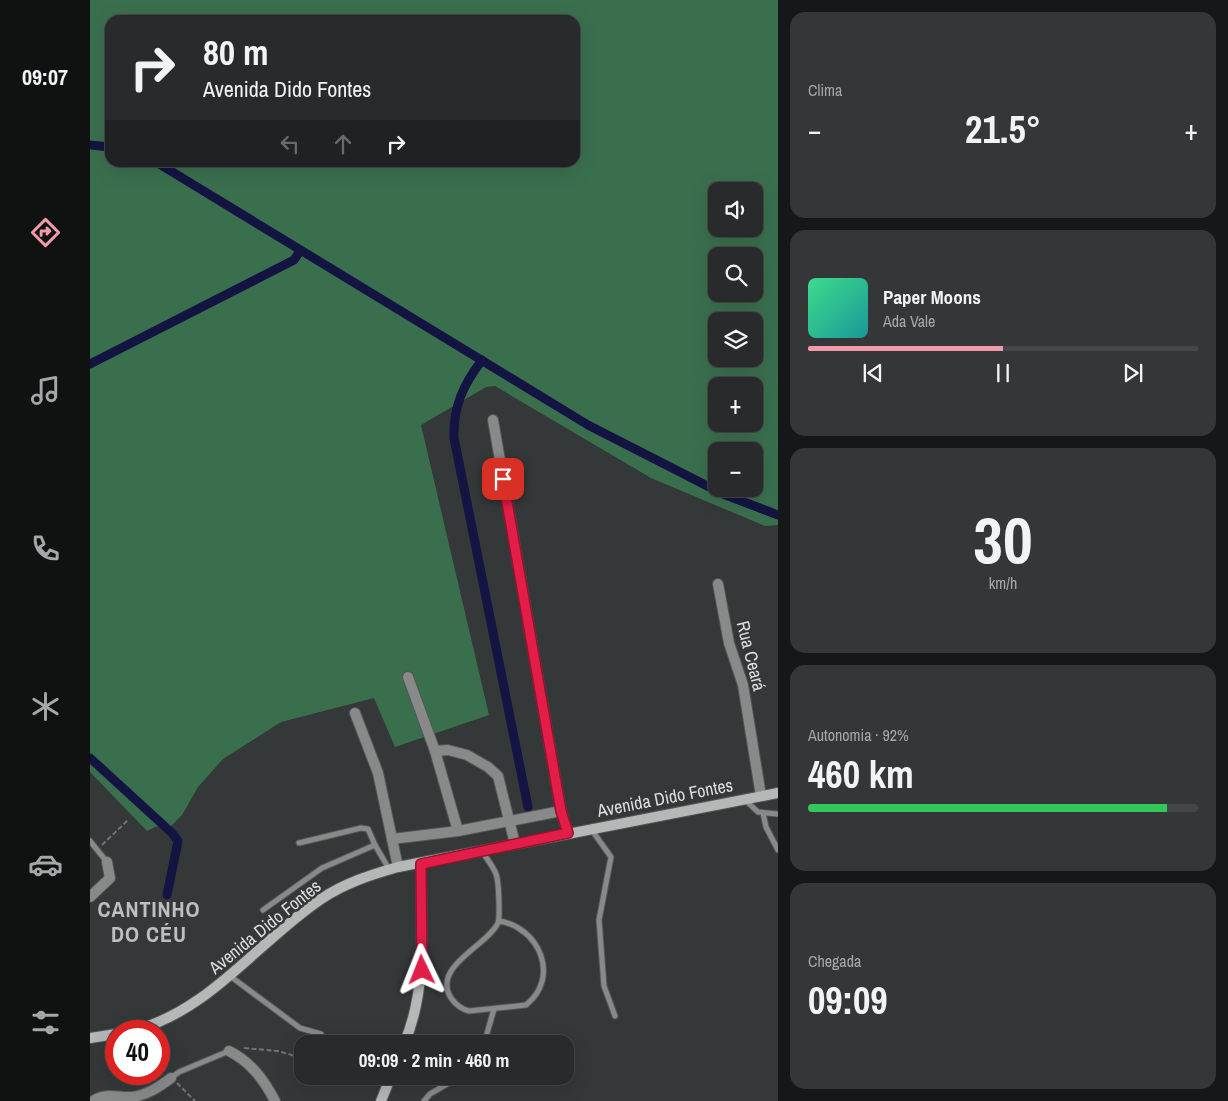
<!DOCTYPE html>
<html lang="pt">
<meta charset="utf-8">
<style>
body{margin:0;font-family:"Archivo Narrow",sans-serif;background:#343637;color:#f1f3f6;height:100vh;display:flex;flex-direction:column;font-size:19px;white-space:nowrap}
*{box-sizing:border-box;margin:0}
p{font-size:16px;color:#a5a7a9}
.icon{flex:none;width:28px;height:28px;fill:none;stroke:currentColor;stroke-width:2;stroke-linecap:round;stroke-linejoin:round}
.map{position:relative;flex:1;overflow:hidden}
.sheet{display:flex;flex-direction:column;gap:12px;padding:12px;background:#161718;width:450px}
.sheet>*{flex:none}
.hud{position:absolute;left:15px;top:15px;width:475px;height:152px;border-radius:15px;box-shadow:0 5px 20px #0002,0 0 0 1px #444647;background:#282a2b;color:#f1f3f6;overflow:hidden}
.buttons{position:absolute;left:618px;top:182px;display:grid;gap:10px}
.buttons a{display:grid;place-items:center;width:55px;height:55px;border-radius:10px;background:#282a2b;box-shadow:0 5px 20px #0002,0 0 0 1px #444647;font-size:25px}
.speed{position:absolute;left:15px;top:1020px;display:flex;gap:10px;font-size:25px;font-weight:700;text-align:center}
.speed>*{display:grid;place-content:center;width:65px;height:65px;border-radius:50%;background:#282a2b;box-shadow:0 5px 20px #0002,0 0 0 1px #444647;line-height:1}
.speed .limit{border:8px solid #d22;background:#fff;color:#111}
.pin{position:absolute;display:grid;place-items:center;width:42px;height:42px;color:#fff;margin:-21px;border-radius:10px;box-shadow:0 2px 8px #0006}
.me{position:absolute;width:55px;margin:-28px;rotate:358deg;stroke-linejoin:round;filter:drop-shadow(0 0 4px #0008)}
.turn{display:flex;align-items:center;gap:18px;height:105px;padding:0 15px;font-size:22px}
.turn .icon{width:65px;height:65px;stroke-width:2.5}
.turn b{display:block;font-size:35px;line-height:42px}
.lanes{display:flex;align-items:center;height:48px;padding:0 15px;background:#0003;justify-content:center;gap:25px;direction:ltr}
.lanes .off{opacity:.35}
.big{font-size:38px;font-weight:800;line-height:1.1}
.sheet .widget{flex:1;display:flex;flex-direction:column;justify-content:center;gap:8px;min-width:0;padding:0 18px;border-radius:15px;background:#343637}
.sheet .dial{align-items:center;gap:0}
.dial b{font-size:65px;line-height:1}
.song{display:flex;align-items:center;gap:15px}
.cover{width:60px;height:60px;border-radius:8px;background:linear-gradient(135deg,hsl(150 70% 55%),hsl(180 70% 35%))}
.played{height:5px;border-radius:2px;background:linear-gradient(90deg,#f39aac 50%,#444647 50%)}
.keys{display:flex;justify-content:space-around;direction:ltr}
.heat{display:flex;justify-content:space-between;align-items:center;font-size:28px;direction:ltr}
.charge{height:8px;border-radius:4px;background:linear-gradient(90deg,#34c759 92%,#444647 0)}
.trip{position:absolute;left:204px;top:1035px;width:280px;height:50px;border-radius:15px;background:#282a2b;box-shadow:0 5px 20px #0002,0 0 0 1px #444647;font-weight:800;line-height:50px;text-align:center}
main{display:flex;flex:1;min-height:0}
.tab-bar{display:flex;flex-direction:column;width:90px;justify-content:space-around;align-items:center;background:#101111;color:#a5a7a9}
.tab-bar .icon{width:35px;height:35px}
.tab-bar .selected{color:#f39aac}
.tab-bar b{font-size:22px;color:#f1f3f6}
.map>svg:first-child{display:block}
</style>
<main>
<nav class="tab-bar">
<b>09:07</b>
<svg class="icon selected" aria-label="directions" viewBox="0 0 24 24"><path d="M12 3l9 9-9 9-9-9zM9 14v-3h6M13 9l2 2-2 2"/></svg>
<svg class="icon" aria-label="music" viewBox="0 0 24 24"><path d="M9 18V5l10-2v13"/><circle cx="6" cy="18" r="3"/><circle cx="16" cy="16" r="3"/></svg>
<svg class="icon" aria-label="phone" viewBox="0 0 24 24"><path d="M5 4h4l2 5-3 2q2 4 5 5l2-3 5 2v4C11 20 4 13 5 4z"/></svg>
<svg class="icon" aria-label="climate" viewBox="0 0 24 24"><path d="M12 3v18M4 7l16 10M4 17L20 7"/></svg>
<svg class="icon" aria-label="car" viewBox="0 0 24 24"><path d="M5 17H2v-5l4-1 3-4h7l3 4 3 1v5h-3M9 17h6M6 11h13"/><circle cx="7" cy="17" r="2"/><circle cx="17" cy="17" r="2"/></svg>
<svg class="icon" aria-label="filters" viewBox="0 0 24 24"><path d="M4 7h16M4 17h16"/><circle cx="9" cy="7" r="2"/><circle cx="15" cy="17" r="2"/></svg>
</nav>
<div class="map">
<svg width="688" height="1101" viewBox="0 0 688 1101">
<rect width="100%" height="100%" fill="#353839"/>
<!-- green -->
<path fill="#3a6f4e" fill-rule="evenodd" d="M0,0h688v525l-13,1 -114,-48 -156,-92 -9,1 -65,38 68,290 -94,32 -21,-49 -93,24 -58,37 -25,28 -16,28 -11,11 -16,1 -8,4 -57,-59zM20,20h465v142h-465zM626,191h38v38h-38zM626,256h38v38h-38zM626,321h38v38h-38zM626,386h38v38h-38zM626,451h38v38h-38z"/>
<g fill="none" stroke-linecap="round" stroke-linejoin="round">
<!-- canal -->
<g stroke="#131442" stroke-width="9">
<polyline points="0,145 20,147"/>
<polyline points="66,162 498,425 633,494 688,515"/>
<path d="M392,360c-19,25 -29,47 -28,78l74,369"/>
<polyline points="0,364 204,260 210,251"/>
<polyline points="0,758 82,833 88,841 77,895"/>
</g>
<defs>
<g id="lane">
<polyline points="654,799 668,812 688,814"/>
<polyline points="673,813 676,827 688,850"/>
<polyline points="501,829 521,857 509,920 514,986 525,1016"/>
<polyline points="0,841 17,862"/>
<polyline points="209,843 271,828 278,829 285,845"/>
<path d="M392,851c4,7 11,15 14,23 3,7 4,43 2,49 -11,23 -67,44 -47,75 5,7 10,11 18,13l57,-6c35,-28 13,-78 -27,-84"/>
<polyline points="173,910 232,868 285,845 299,869"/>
<polyline points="140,976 210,1028 231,1034"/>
<polyline points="394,1044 404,1009"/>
<polyline points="81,1078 89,1072 139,1051"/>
<polyline points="334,1101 340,1094 371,1076"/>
</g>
<g id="street">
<polyline points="403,420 471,811 478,833"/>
<polyline points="628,584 639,643 653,685 671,796"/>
<polyline points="318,677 345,751 368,831"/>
<polyline points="265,713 288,773 308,867"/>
<polyline points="345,751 358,750 377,755 398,767 408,776 425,844"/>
<polyline points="302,839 368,831 471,811"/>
<polyline points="0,897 20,878 17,862"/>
<path d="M139,1051c22,11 35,29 46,50"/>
<path d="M3,1101c13,-9 25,-3 39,-4 15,-2 27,-10 39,-19"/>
</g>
<g id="secondary">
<path d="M43,1031c78,-21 123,-88 188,-132 24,-16 49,-24 77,-32l380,-74"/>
<polyline points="0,1038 26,1034"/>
<path d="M314,1044c25,-58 16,-119 17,-180"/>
<polyline points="291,1101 301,1076"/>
</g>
</defs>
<!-- lane casing -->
<use href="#lane" stroke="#535657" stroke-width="7"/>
<!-- street casing -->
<use href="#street" stroke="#535657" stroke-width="12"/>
<!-- secondary casing -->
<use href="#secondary" stroke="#535657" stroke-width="12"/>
<!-- path -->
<g stroke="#717374" stroke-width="2" stroke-dasharray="5 2.5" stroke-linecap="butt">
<polyline points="12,845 39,819"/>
<polyline points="154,1048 188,1051 212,1058"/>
<polyline points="87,1083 105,1101"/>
</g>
<!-- lane -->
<use href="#lane" stroke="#888a89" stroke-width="5"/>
<!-- street -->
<use href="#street" stroke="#888a89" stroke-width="10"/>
<!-- secondary -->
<use href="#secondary" stroke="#b6b8b8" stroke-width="10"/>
</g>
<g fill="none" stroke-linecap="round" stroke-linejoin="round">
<defs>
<polyline id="route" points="332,970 331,864 478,833 471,811 413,479"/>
</defs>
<!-- route casing -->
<use href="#route" stroke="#92132f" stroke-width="12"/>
<!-- route -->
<use href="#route" stroke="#e11d48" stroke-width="9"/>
</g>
<g text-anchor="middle" stroke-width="5" stroke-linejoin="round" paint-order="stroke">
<!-- street labels -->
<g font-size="18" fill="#dcdedf" stroke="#353839">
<text transform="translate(661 656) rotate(76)" y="6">Rua Ceará</text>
<text transform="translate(575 798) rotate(-11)" y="6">Avenida Dido Fontes</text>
<text transform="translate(175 927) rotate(-39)" y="6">Avenida Dido Fontes</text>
</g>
<!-- district labels -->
<g font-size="22" font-weight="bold" letter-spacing="1" fill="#bcc0c1" stroke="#353839">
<text x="59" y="917">CANTINHO<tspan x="59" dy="25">DO CÉU</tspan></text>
</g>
</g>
</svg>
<div class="buttons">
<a><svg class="icon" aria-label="sound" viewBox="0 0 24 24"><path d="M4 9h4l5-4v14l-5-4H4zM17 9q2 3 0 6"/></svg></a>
<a><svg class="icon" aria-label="search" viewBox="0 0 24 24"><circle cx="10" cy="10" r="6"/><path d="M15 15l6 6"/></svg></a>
<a><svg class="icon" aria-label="layers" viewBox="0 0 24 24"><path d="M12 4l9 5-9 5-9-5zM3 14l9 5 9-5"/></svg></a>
<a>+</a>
<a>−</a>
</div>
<div class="speed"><div class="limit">40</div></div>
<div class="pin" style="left:413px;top:479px;background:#d93025"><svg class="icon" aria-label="arrive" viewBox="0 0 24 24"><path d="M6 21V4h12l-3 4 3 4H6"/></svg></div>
<svg class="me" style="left:332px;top:970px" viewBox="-20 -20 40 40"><path d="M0-17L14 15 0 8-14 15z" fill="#e11d48" stroke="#fff" stroke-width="4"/></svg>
<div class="trip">09:09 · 2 min · 460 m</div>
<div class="hud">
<div class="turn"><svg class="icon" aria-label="right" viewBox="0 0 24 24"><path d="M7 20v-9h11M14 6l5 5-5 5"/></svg><div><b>80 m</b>Avenida Dido Fontes</div></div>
<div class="lanes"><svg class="icon off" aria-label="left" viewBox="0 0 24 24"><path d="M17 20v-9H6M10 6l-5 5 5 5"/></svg><svg class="icon off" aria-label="ahead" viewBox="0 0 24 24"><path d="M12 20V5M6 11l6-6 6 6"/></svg><svg class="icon" aria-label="right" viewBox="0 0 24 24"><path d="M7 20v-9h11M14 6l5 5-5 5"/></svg></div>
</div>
</div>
<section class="sheet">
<div class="widget"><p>Clima</p>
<div class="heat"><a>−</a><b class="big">21.5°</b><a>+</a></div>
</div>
<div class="widget">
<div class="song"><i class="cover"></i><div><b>Paper Moons</b><p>Ada Vale</p></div></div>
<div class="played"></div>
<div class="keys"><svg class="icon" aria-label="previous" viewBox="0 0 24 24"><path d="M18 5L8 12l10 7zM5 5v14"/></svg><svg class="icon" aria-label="pause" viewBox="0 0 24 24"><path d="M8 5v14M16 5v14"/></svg><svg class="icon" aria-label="next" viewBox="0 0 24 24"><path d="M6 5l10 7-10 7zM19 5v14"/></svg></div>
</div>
<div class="widget dial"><b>30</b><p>km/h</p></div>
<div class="widget"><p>Autonomia · 92%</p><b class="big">460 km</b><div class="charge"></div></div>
<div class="widget"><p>Chegada</p><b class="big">09:09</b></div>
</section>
</main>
